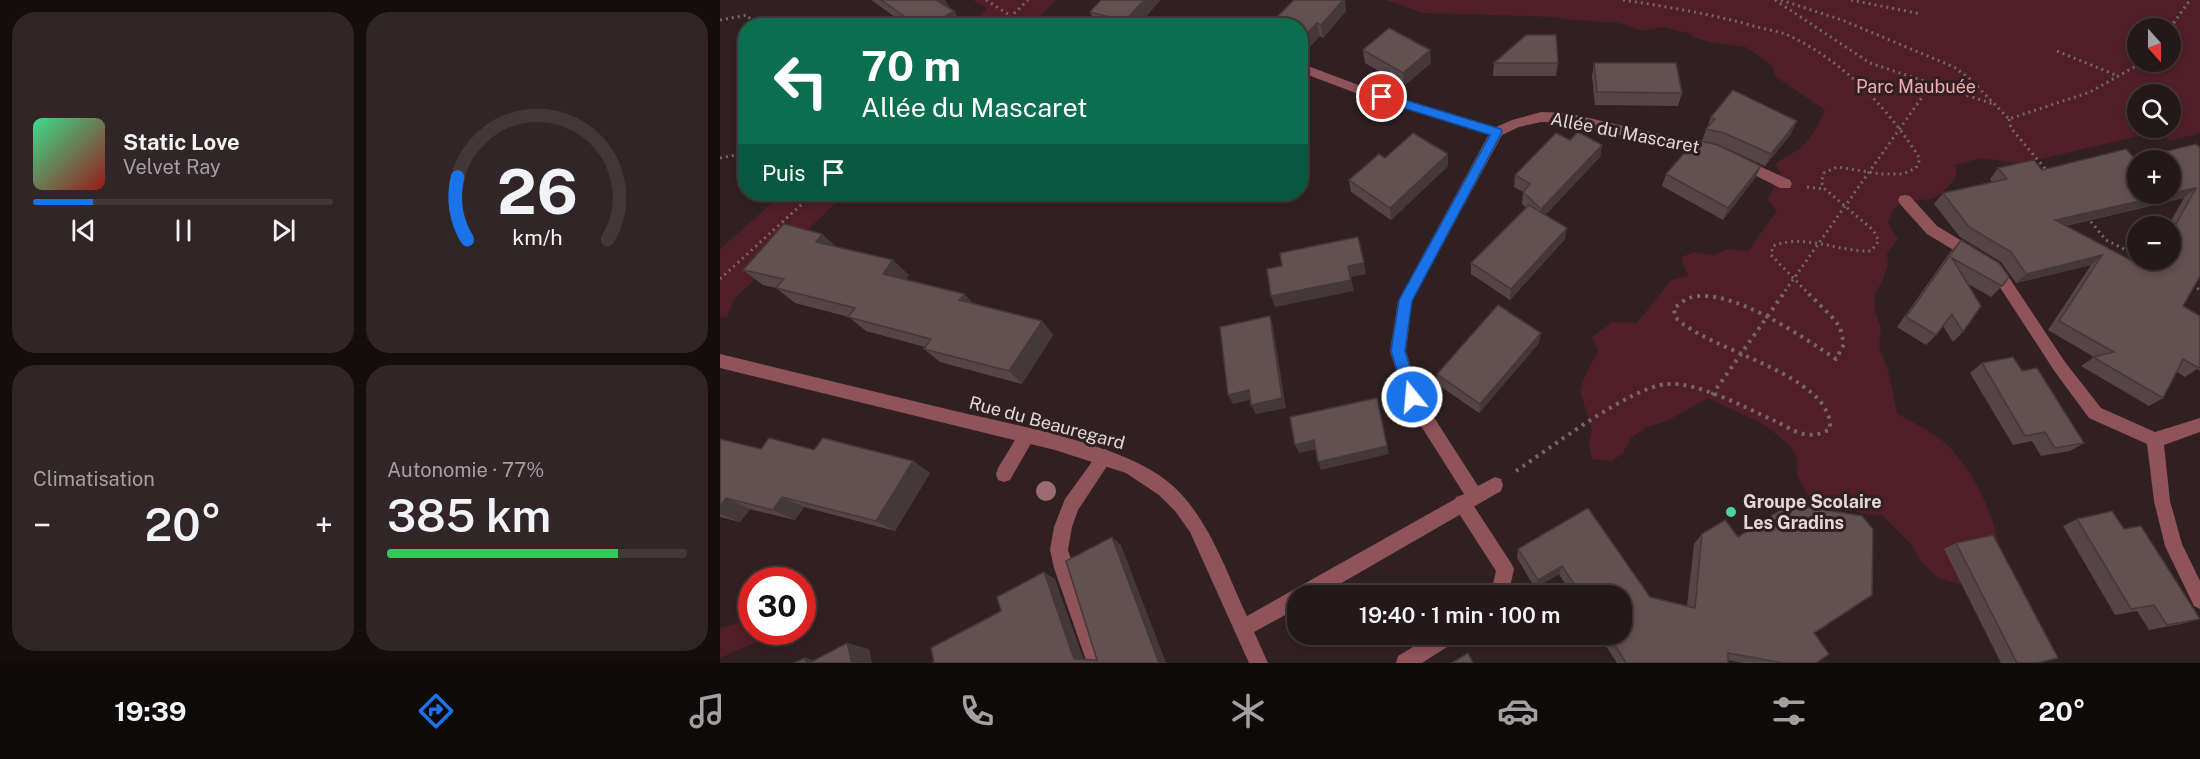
<!DOCTYPE html>
<html lang="fr">
<meta charset="utf-8">
<style>
body{margin:0;font-family:"Public Sans",sans-serif;background:#312527;color:#f1f3f6;height:100vh;display:flex;flex-direction:column;font-size:22px;white-space:nowrap}
*{box-sizing:border-box;margin:0}
p{font-size:20px;color:#a3a0a2}
.icon{flex:none;width:33px;height:33px;fill:none;stroke:currentColor;stroke-width:2;stroke-linecap:round;stroke-linejoin:round}
.map{position:relative;flex:1;overflow:hidden}
.drawer{display:flex;flex-direction:column;gap:12px;padding:12px;background:#140d0e;width:720px}
.drawer>*{flex:none}
.banner{position:absolute;left:18px;top:18px;width:570px;height:183px;border-radius:24px;box-shadow:0 3px 9px #0003,0 0 0 2px #423739;background:#0b6e4f;color:#fff;overflow:hidden}
.needle{width:39px;rotate:159deg}
.tools{position:absolute;left:1407px;top:18px;display:grid;gap:12px}
.tools a{display:grid;place-items:center;width:54px;height:54px;border-radius:50%;background:#25181a;box-shadow:0 3px 9px #0003,0 0 0 2px #423739;font-size:30px}
.speed{position:absolute;left:18px;top:567px;display:flex;gap:12px;font-size:30px;font-weight:700;text-align:center}
.speed>*{display:grid;place-content:center;width:78px;height:78px;border-radius:50%;background:#25181a;box-shadow:0 3px 9px #0003,0 0 0 2px #423739;line-height:1}
.speed .limit{border:9px solid #d22;background:#fff;color:#111}
.pin{position:absolute;display:grid;place-items:center;width:51px;height:51px;color:#fff;margin:-26px;border:3px solid #fff;border-radius:50%;box-shadow:0 2px 6px #0007}
.me{position:absolute;width:66px;margin:-33px;rotate:343deg;stroke-linejoin:round;filter:drop-shadow(0 0 4px #0008)}
.turn{display:flex;align-items:center;gap:21px;height:126px;padding:0 24px;font-size:27px}
.turn .icon{width:78px;height:78px;stroke-width:2.5}
.turn b{display:block;font-size:42px;line-height:51px}
.then{display:flex;align-items:center;height:57px;padding:0 24px;background:#0003;gap:12px;font-size:22px}
.big{font-size:45px;font-weight:600;line-height:1.1}
.drawer .widget{flex:1;display:flex;flex-direction:column;justify-content:center;gap:9px;min-width:0;padding:0 21px;border-radius:24px;background:#312527}
.drawer .dial{align-items:center;gap:0}
.dial svg{height:156px;overflow:visible;fill:none;stroke:#423739;stroke-width:7;stroke-linecap:round;text-anchor:middle}
.dial text{fill:#f1f3f6;stroke:none}
.song{display:flex;align-items:center;gap:18px}
.cover{width:72px;height:72px;border-radius:9px;background:linear-gradient(135deg,hsl(150 70% 55%),hsl(0 70% 35%))}
.played{height:6px;border-radius:3px;background:linear-gradient(90deg,#1a73e8 20%,#423739 20%)}
.keys{display:flex;justify-content:space-around;direction:ltr}
.heat{display:flex;justify-content:space-between;align-items:center;font-size:33px;direction:ltr}
.charge{height:9px;border-radius:4px;background:linear-gradient(90deg,#34c759 77%,#423739 0)}
.drawer .tiles{flex:1;display:grid;gap:12px;grid-template-columns:repeat(2,1fr)}
.trip{position:absolute;left:567px;top:585px;width:345px;height:60px;border-radius:24px;background:#25181a;box-shadow:0 3px 9px #0003,0 0 0 2px #423739;font-weight:600;line-height:60px;text-align:center}
.tabs{display:flex;height:96px;justify-content:space-around;align-items:center;background:#0f0a0a;color:#a3a0a2}
.tabs .icon{width:42px;height:42px}
.tabs .active{color:#1a73e8}
.tabs b{font-size:27px;color:#f1f3f6}
main{display:flex;flex:1;min-height:0}
.map>svg:first-child{display:block}
</style>
<main>
<section class="drawer">
<div class="tiles">
<div class="widget">
<div class="song"><i class="cover"></i><div><b>Static Love</b><p>Velvet Ray</p></div></div>
<div class="played"></div>
<div class="keys"><svg class="icon" aria-label="previous" viewBox="0 0 24 24"><path d="M18 5L8 12l10 7zM5 5v14"/></svg><svg class="icon" aria-label="pause" viewBox="0 0 24 24"><path d="M8 5v14M16 5v14"/></svg><svg class="icon" aria-label="next" viewBox="0 0 24 24"><path d="M6 5l10 7-10 7zM19 5v14"/></svg></div>
</div>
<div class="widget dial"><svg viewBox="0 0 100 80">
<path d="M14 69A42 42 0 1 1 86 69"/>
<path d="M14 69A42 42 0 0 1 9 37" stroke="#1a73e8"/>
<text x="50" y="56" font-size="32" font-weight="700">26</text>
<text x="50" y="72" font-size="11">km/h</text>
</svg></div>
<div class="widget"><p>Climatisation</p>
<div class="heat"><a>−</a><b class="big">20°</b><a>+</a></div>
</div>
<div class="widget"><p>Autonomie · 77%</p><b class="big">385 km</b><div class="charge"></div></div>
</div>
</section>
<div class="map">
<svg width="1480" height="663" viewBox="0 0 1480 663">
<rect width="100%" height="100%" fill="#312022"/>
<!-- green -->
<g fill="#501e26" fill-rule="evenodd">
<polygon points="253,0 336,0 312,25 249,25 267,9"/>
<path d="M666,0h814v133l-30,8 -10,-10 -141,33 -37,-6 -27,7 2,10c-6,8 -14,20 -24,23 -24,6 -35,-5 -45,25l10,16 -11,14 1,11 -5,16 -9,15 1,16 6,17 -2,19 9,23 9,43c15,10 35,18 48,30 28,26 46,65 54,102l-10,16 -27,24 -24,-7 -18,-18 -9,-16 -29,-29 -18,-1 -56,-18 -11,-21v-17l-8,-13 -24,-20 -57,-27 -43,24 -18,5 -16,11 -8,15 -11,8 -20,-2 -3,-15 3,-14 -12,-39 3,-11 15,-29 -6,-14 20,-15 25,1 34,-43 17,-4 -7,-19 14,-5 19,3 14,-6 20,2 29,-40 -10,-12 9,-14 4,-13 -5,-7c8,-8 19,-11 28,-19 5,-5 21,-29 22,-36l-43,-29 -7,-6 -2,-9 -27,-19 -37,-5 -14,-4 -4,-4 -29,-7 -19,4 -25,-8 -55,-4 -6,-2 -134,-4zM1418,28h32v34h-32zM1418,94h32v34h-32z"/>
<polygon points="62,194 132,194 118,201 14,299 7,318 0,316 0,249"/>
<polygon points="31,620 32,632 59,632 0,658 0,628"/>
</g>
<g fill="none" stroke-linecap="round" stroke-linejoin="round">
<!-- path-far1 -->
<g stroke="#756667" stroke-width="3" stroke-dasharray="2 4" stroke-linecap="butt">
<polyline points="266,0 291,16"/>
<path d="M903,0c45,7 90,14 134,27 12,3 25,5 35,10 53,26 98,73 128,122l-4,9 -13,6h-22l-44,-7 -13,6 -3,9 4,7 48,41 6,11 -8,10c-33,1 -67,-18 -98,-5l-2,9 35,36"/>
<polyline points="1055,0 1150,63 1273,104"/>
<polyline points="1061,0 1122,20 1234,67 1249,78 1289,119 1370,92 1423,62"/>
<polyline points="1131,0 1201,14"/>
<polyline points="0,20 27,15 36,26"/>
<polyline points="281,26 308,0"/>
<polyline points="1450,28 1470,0"/>
<polyline points="1337,51 1398,76"/>
<polyline points="1289,119 1291,128 1327,171"/>
<polyline points="0,158 26,153"/>
<polyline points="1087,187 1104,189"/>
<polyline points="1367,217 1386,240 1418,256"/>
<polyline points="1423,260 1433,265"/>
<polyline points="0,279 93,194"/>
<polyline points="1472,285 1480,290"/>
<polyline points="1065,291 1212,83"/>
</g>
<!-- path -->
<g stroke="#756667" stroke-width="4" stroke-dasharray="3 5" stroke-linecap="butt">
<polyline points="992,395 1066,290"/>
<path d="M796,471c33,-22 114,-84 151,-87 32,-2 79,24 108,37 9,4 19,11 29,13 10,2 17,0 26,-5 4,-55 -123,-78 -155,-112l-1,-9c5,-3 10,-8 15,-10 40,-13 115,40 147,61l8,-15 -4,-17 -8,-10 -27,-27"/>
</g>
<!-- lane -->
<g fill="#8f535a" fill-rule="evenodd">
<polygon points="307,428 313,430 315,435 313,440 290,480 284,482 278,480 276,474 278,468 301,430"/>
<polygon points="385,449 391,452 393,457 358,510 352,527 348,550 385,663 367,663 334,568 330,550 334,527 345,499 379,452"/>
<polygon points="742,495 748,497 791,563 794,569 788,596 770,596 776,571 736,509 734,503 736,497"/>
<polygon points="714,634 741,634 738,640 702,663 676,663 678,656"/>
</g>
<!-- street -->
<g fill="#8f535a" fill-rule="evenodd">
<polygon points="493,20 497,21 499,26 487,26 489,21"/>
<path d="M580,63l69,26 127,38 16,-7 29,-8 26,1 145,33 7,5 -7,5 -145,-33 -26,-1 -22,5 -17,8 -90,166 -6,50 13,43 59,92 17,-9 6,2 2,6 -2,6 -182,105h-21v12l-44,24 14,31h-19l-59,-131 -15,-21 -16,-16 -33,-22 -71,-23 -335,-82v-14c78,19 157,38 235,57 59,14 175,34 218,75 37,34 53,86 74,130l217,-122 -58,-92 -16,-51 8,-50 91,-167 -128,-39 -61,-23z"/>
<polygon points="1020,157 1070,180 1072,184 1070,188 1060,188 1015,165 1013,162"/>
<polygon points="1185,195 1190,196 1217,226 1280,264 1345,362 1381,408 1435,432 1480,418 1480,432 1444,445 1450,501 1462,544 1480,581 1480,609 1474,606 1445,546 1434,501 1427,444 1369,418 1335,372 1270,272 1207,234 1180,204 1178,200 1180,196"/>
</g>
</g>
<!-- trees -->
<circle fill="#9d6c71" cx="326" cy="491" r="10"/>
<!-- wall -->
<g fill="#554546" fill-rule="evenodd">
<polygon points="151,0 225,0 229,7 228,8 234,11 242,24 240,26 188,26"/>
<polygon points="381,0 440,0 418,26 377,26 376,25 370,12"/>
<polygon points="626,11 603,38 600,36 580,57 580,26 553,26 552,22"/>
<polygon points="643,50 711,63 684,86 645,63"/>
<polygon points="774,63 838,63 836,76 773,76"/>
<polygon points="874,63 962,93 958,106 875,105 872,76"/>
<polygon points="991,117 1071,134 1045,166 999,145 1041,166 1035,178 1003,220 942,186 946,174 982,141"/>
<polygon points="850,140 882,145 880,157 825,215 845,239 790,300 751,274 751,263 806,208 802,204 803,192 794,187 795,175"/>
<path d="M1480,148l-17,158 17,10v55l-3,-2 -12,8 -8,-5 -14,26 -14,8 -68,-40 13,-9 -46,-27 43,-65 -75,18 -15,-21 -41,-25 -26,-33 9,-11 49,-11 -2,-3 8,-11 44,2 93,-11zM1464,198l-16,28h2v34h-19l-5,8 -80,-42z"/>
<polygon points="665,158 728,166 671,220 631,192 629,180"/>
<polygon points="102,234 115,246 189,275 186,279 244,294 253,304 322,321 333,335 302,384 220,362 204,349 205,347 146,331 129,317 75,303 56,288 43,285 23,270"/>
<polygon points="1241,240 1282,286 1271,297 1248,284 1243,332 1233,342 1223,326 1216,335 1206,345 1177,327 1231,251"/>
<polygon points="819,343 759,413 717,384 717,374"/>
<polygon points="1262,363 1302,371 1364,443 1350,451 1321,456 1312,441 1293,445 1250,373"/>
<polygon points="0,439 41,449 94,450 193,461 210,473 175,531 84,507 75,520 30,509 20,522 0,517"/>
<polygon points="1357,519 1404,529 1480,619 1461,624 1429,630 1417,611 1395,615 1343,526"/>
<polygon points="982,534 1094,633 1096,663 1022,663 1008,660 1008,663 897,663 878,634 902,634 902,596 853,596 839,574 815,588 797,558 798,549 930,597 967,606 974,544"/>
<polygon points="1236,543 1319,663 1281,663 1224,549"/>
</g>
<!-- shaded-wall -->
<g fill="#453839">
<polygon points="215,0 225,0 229,7 222,12"/>
<polygon points="424,0 440,0 418,26 407,26 405,21"/>
<polygon points="623,0 625,0 626,11 603,38 601,25"/>
<polygon points="234,11 242,24 240,26 210,26"/>
<polygon points="597,23 600,36 580,57 580,41"/>
<polygon points="710,50 711,63 684,86 683,73"/>
<polygon points="1077,121 1071,134 1045,166 1051,154"/>
<polygon points="882,145 880,157 820,221 821,209"/>
<polygon points="728,154 728,166 671,220 670,208"/>
<polygon points="1041,166 1035,178 1003,220 1008,208"/>
<polygon points="1476,188 1464,198 1325,230 1335,220"/>
<polygon points="847,228 845,239 790,300 791,289"/>
<polygon points="102,234 119,250 96,242"/>
<polygon points="1382,255 1371,265 1296,283 1306,274"/>
<polygon points="173,260 189,275 179,289 163,274"/>
<polygon points="644,263 646,274 631,277 628,266"/>
<polygon points="631,280 634,291 555,307 551,296"/>
<polygon points="244,294 258,308 239,300"/>
<polygon points="550,316 553,327 566,408 536,414 531,405"/>
<polygon points="322,321 333,335 302,384 289,371"/>
<polygon points="821,333 819,343 759,413 760,404"/>
<polygon points="529,390 533,399 513,404 508,395"/>
<polygon points="594,440 597,449 579,453 575,445"/>
<polygon points="667,446 669,454 601,470 598,462"/>
<polygon points="193,461 210,473 175,531 156,521"/>
<polygon points="62,497 84,507 75,520 53,510"/>
<polygon points="6,498 30,509 20,522 0,514 0,506"/>
<polygon points="392,537 401,545 446,663 439,663"/>
<polygon points="842,566 839,574 815,588 818,580"/>
<polygon points="324,572 335,579 365,663 354,659"/>
<polygon points="127,643 149,649 152,663 132,663"/>
<polygon points="85,658 107,663 86,663"/>
</g>
<!-- building -->
<g fill="#635051" stroke="#453839" stroke-width="1.5" fill-rule="evenodd">
<polygon points="161,0 216,0 234,11 210,26 198,26"/>
<polygon points="381,0 424,0 405,21 370,12"/>
<polygon points="574,0 623,0 601,25 597,23 580,41 580,26 554,26 555,24 552,22"/>
<polygon points="669,28 710,50 683,73 643,50"/>
<polygon points="806,35 836,35 838,63 774,63"/>
<polygon points="874,63 956,63 962,93 877,92"/>
<polygon points="1013,90 1077,121 1051,154 1004,133 986,129 995,119 991,117"/>
<polygon points="858,132 882,145 821,209 803,192 810,184 795,175 836,133 850,140"/>
<polygon points="693,133 728,154 670,208 629,180 659,154 665,158"/>
<polygon points="976,140 998,145 1041,166 1008,208 946,174"/>
<path d="M1476,144l4,4v128l-17,30 17,10v50l-1,2 -16,-9 -20,39 -70,-41 21,-5 -55,-31 43,-66 -76,19 -15,-22 -42,-25 -26,-34 64,-14 -9,-11 36,-8 8,10 84,-21 9,10zM1418,160h32v33l26,-5 -26,47v25h-13l-6,11 -96,-51 115,-26h-32z"/>
<polygon points="809,205 847,228 791,289 751,263"/>
<polygon points="64,224 102,234 96,242 173,260 163,274 244,294 239,300 322,321 289,371 204,349 211,339 128,317 135,308 56,288 64,279 23,270"/>
<polygon points="638,237 644,263 628,266 631,280 551,296 547,269 562,266 560,253"/>
<polygon points="1241,240 1279,263 1289,277 1282,286 1232,258 1261,306 1243,332 1232,314 1216,335 1186,317"/>
<polygon points="778,305 821,333 760,404 717,374"/>
<polygon points="550,316 562,398 531,405 529,390 508,395 500,327"/>
<polygon points="1293,357 1302,371 1317,368 1364,443 1335,448 1325,432 1305,436 1262,363"/>
<polygon points="657,398 667,446 598,462 594,440 575,445 570,417"/>
<polygon points="49,438 94,450 103,438 193,461 156,521 62,497 53,510 6,498 0,506 0,439 41,449"/>
<polygon points="1070,504 1142,516 1153,529 1152,595 1094,633 1109,654 1096,663 1063,663 1008,653 1008,663 906,663 888,634 902,634 902,596 862,596 842,566 818,580 798,549 868,508 930,597 975,608 982,534 1005,520 1018,537"/>
<polygon points="1392,511 1404,529 1421,526 1480,619 1447,625 1434,605 1411,609 1357,519"/>
<polygon points="1273,535 1338,658 1317,663 1297,663 1236,543"/>
<polygon points="392,537 439,663 213,663 214,662 211,648 281,611 277,597 324,572 354,659 377,660 346,561"/>
<polygon points="127,643 132,663 89,663"/>
<polygon points="748,653 753,663 732,663"/>
<polygon points="85,658 86,663 74,663"/>
</g>
<!-- route -->
<polygon fill="#1a73e8" stroke="#114b97" stroke-width="1.5" points="662,93 781,129 782,132 692,301 685,351 699,397 697,401 692,403 687,401 685,397 671,351 679,300 770,135 658,100 658,94"/>
<!-- markers -->
<circle fill="#4bd49b" stroke="#312022" stroke-width="2" cx="1011" cy="512" r="6"/>
<g text-anchor="middle" stroke-width="6" stroke-linejoin="round" paint-order="stroke">
<!-- park labels -->
<g font-size="18" fill="#f5aab1" stroke="#312022">
<text x="1196" y="93">Parc Maubuée</text>
</g>
<!-- street labels -->
<g font-size="18" fill="#e3d7d8" stroke="#312022">
<text transform="translate(905 133) rotate(11)" y="6">Allée du Mascaret</text>
<text transform="translate(327 423) rotate(15)" y="6">Rue du Beauregard</text>
</g>
<!-- poi labels -->
<g font-size="18" font-weight="bold" fill="#e3d7d8" stroke="#312022" text-anchor="start">
<text x="1023" y="508">Groupe Scolaire<tspan x="1023" dy="21">Les Gradins</tspan></text>
</g>
</g>
</svg>
<div class="tools">
<a><svg class="needle" viewBox="-14 -14 28 28"><path d="M0-13l5 13h-10z" fill="#e53935"/><path d="M0 13l5-13h-10z" fill="#a3a0a2"/></svg></a>
<a><svg class="icon" aria-label="search" viewBox="0 0 24 24"><circle cx="10" cy="10" r="6"/><path d="M15 15l6 6"/></svg></a>
<a>+</a>
<a>−</a>
</div>
<div class="speed"><div class="limit">30</div></div>
<div class="pin" style="left:662px;top:97px;background:#d93025"><svg class="icon" aria-label="arrive" viewBox="0 0 24 24"><path d="M6 21V4h12l-3 4 3 4H6"/></svg></div>
<svg class="me" style="left:692px;top:397px" viewBox="-20 -20 40 40"><circle r="17" fill="#1a73e8" stroke="#fff" stroke-width="3"/><path d="M0-11L8 9 0 5-8 9z" fill="#fff"/></svg>
<div class="trip">19:40 · 1 min · 100 m</div>
<div class="banner">
<div class="turn"><svg class="icon" aria-label="left" viewBox="0 0 24 24"><path d="M17 20v-9H6M10 6l-5 5 5 5"/></svg><div><b>70 m</b>Allée du Mascaret</div></div>
<div class="then">Puis<svg class="icon" aria-label="arrive" viewBox="0 0 24 24"><path d="M6 21V4h12l-3 4 3 4H6"/></svg></div>
</div>
</div>
</main>
<nav class="tabs">
<b>19:39</b>
<svg class="icon active" aria-label="directions" viewBox="0 0 24 24"><path d="M12 3l9 9-9 9-9-9zM9 14v-3h6M13 9l2 2-2 2"/></svg>
<svg class="icon" aria-label="music" viewBox="0 0 24 24"><path d="M9 18V5l10-2v13"/><circle cx="6" cy="18" r="3"/><circle cx="16" cy="16" r="3"/></svg>
<svg class="icon" aria-label="phone" viewBox="0 0 24 24"><path d="M5 4h4l2 5-3 2q2 4 5 5l2-3 5 2v4C11 20 4 13 5 4z"/></svg>
<svg class="icon" aria-label="climate" viewBox="0 0 24 24"><path d="M12 3v18M4 7l16 10M4 17L20 7"/></svg>
<svg class="icon" aria-label="car" viewBox="0 0 24 24"><path d="M5 17H2v-5l4-1 3-4h7l3 4 3 1v5h-3M9 17h6M6 11h13"/><circle cx="7" cy="17" r="2"/><circle cx="17" cy="17" r="2"/></svg>
<svg class="icon" aria-label="filters" viewBox="0 0 24 24"><path d="M4 7h16M4 17h16"/><circle cx="9" cy="7" r="2"/><circle cx="15" cy="17" r="2"/></svg>
<b>20°</b>
</nav>
